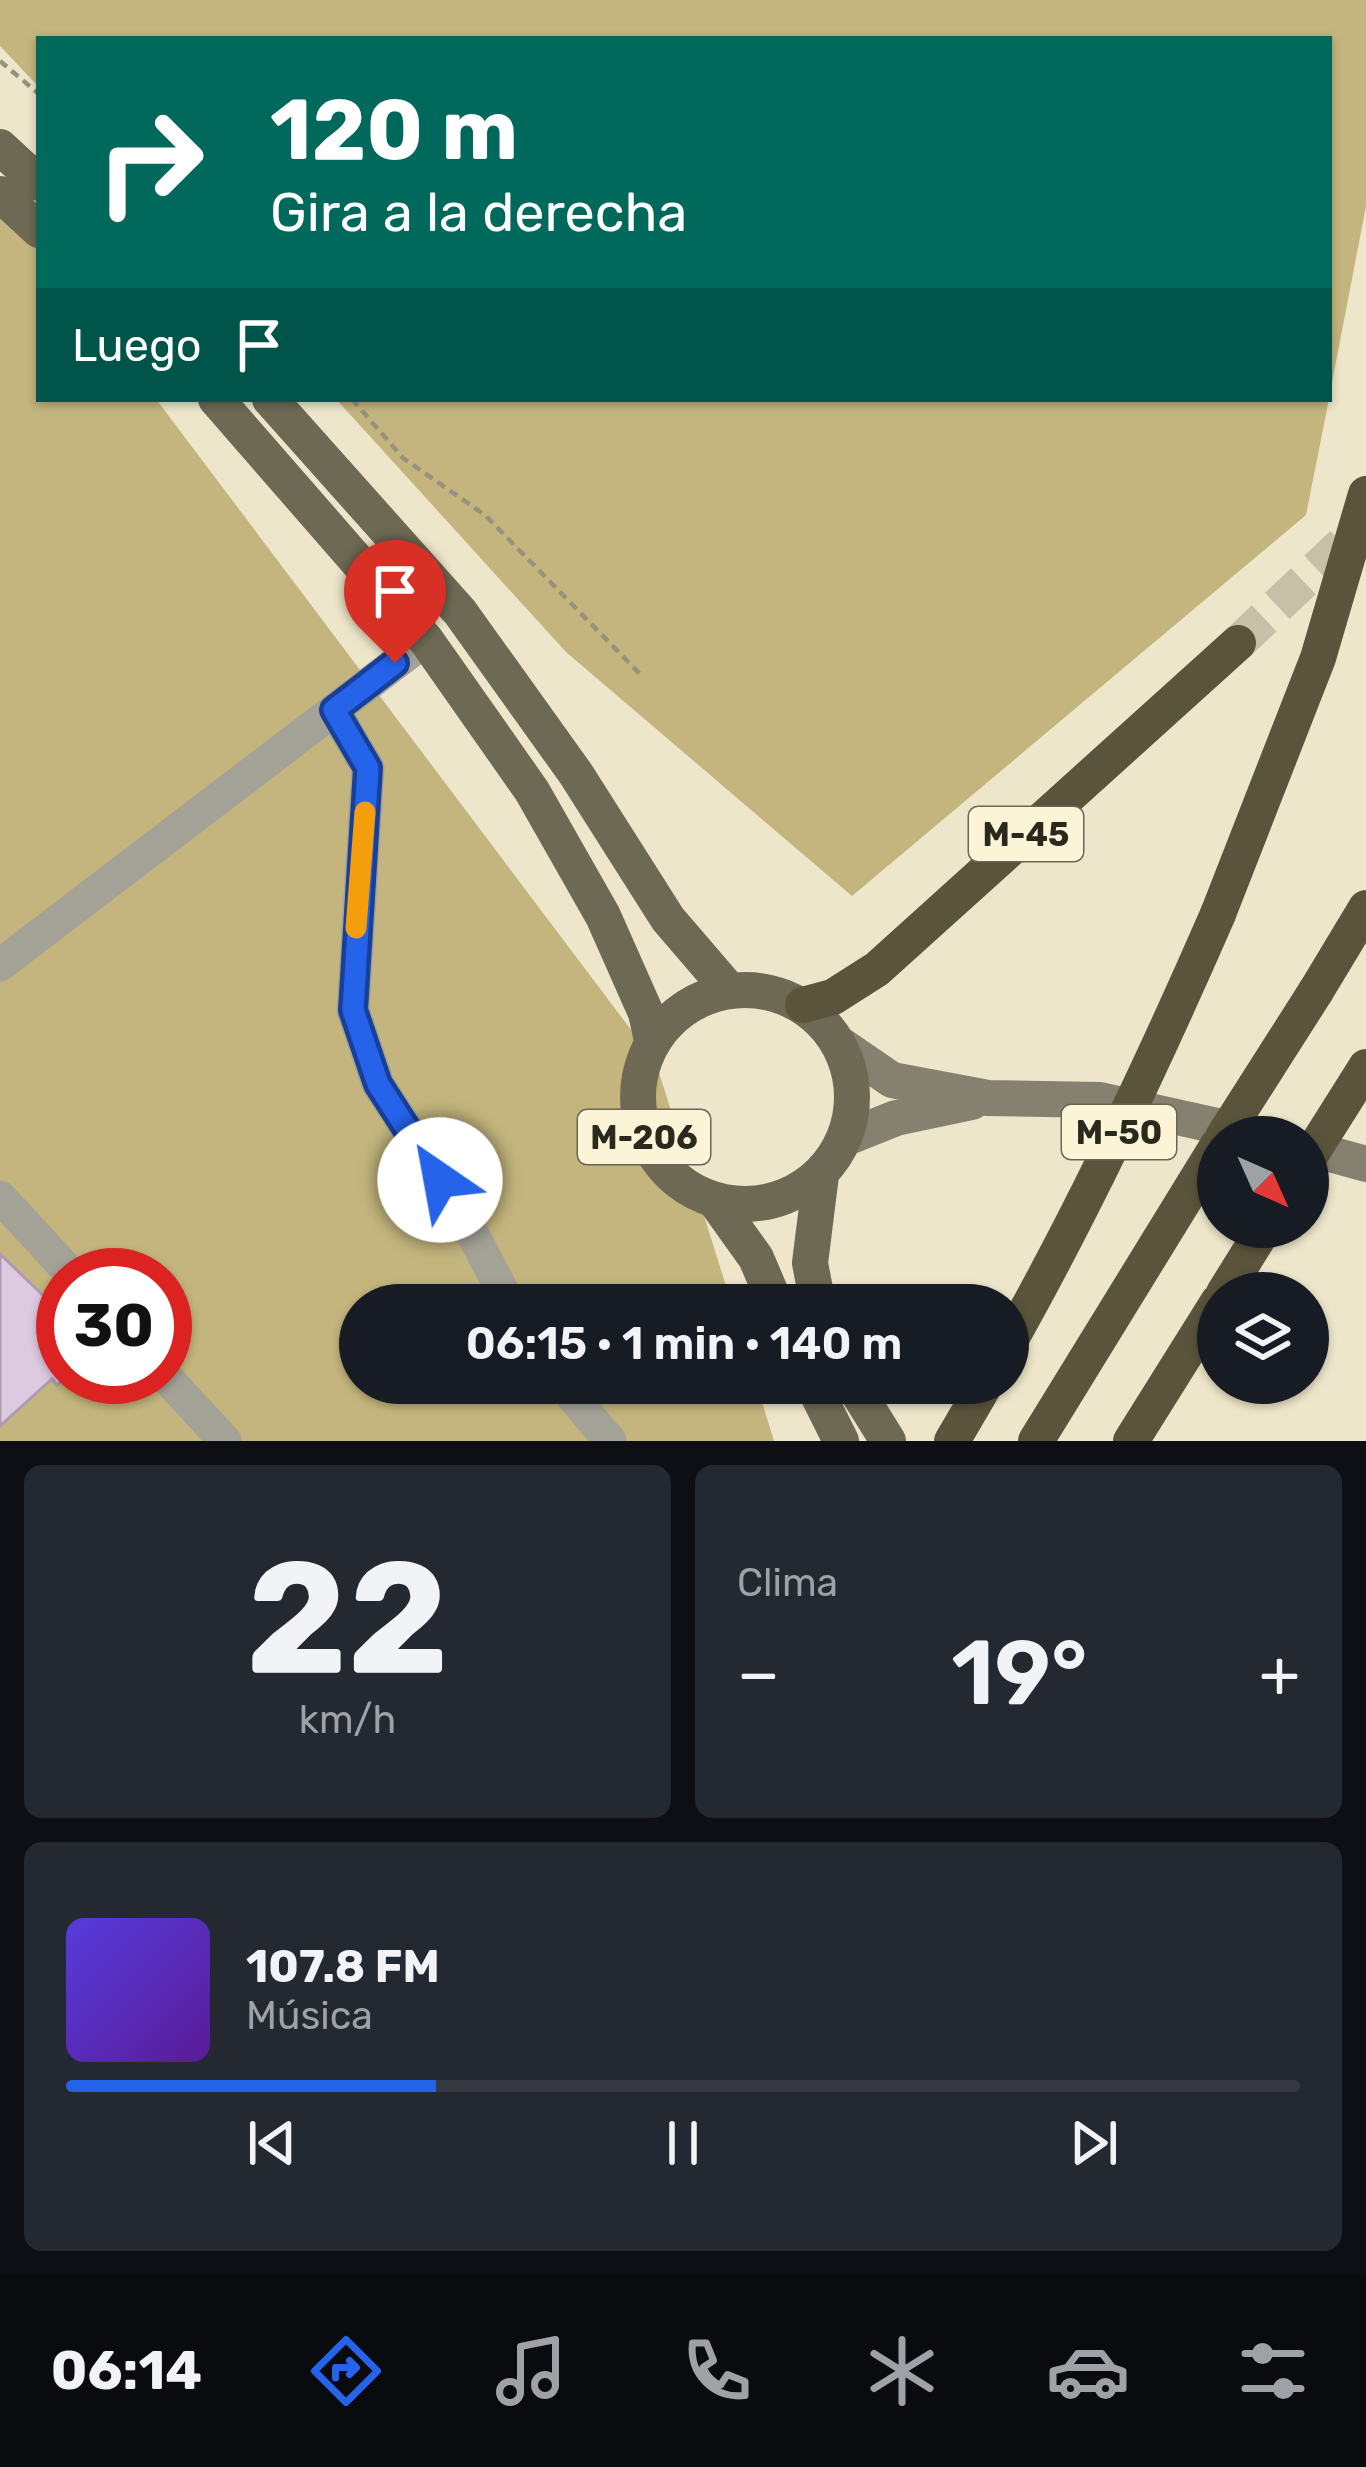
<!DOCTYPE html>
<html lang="es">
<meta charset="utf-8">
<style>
body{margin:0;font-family:Rubik,sans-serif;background:#242831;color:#f1f3f6;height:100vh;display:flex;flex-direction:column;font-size:45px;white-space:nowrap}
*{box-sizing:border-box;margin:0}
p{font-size:39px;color:#9ea1a6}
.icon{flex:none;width:66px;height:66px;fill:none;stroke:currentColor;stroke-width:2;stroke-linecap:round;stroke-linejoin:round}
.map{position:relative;height:1441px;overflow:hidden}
.side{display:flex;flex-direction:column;gap:24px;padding:24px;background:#0d0f14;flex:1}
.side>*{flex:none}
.hud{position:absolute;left:36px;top:36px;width:1296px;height:366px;border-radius:0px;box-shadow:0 3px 9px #0004;background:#00695c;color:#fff;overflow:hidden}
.needle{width:78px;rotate:135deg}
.fabs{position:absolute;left:1197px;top:1116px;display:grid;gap:24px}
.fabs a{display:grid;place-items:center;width:132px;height:132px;border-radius:50%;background:#171b24;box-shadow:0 3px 9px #0004;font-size:60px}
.speed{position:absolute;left:36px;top:1248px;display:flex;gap:24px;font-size:60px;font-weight:700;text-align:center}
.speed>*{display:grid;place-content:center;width:156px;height:156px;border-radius:50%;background:#171b24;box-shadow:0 3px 9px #0004;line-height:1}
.speed .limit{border:18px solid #d22;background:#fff;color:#111}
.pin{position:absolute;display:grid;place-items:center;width:102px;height:102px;color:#fff;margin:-123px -51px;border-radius:50% 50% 50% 0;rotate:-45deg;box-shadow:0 0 12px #0007}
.pin .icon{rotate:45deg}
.me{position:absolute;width:132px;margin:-66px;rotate:327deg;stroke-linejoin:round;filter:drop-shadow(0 0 9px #0008)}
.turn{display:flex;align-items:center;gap:42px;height:252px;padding:0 36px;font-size:54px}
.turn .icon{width:156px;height:156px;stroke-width:2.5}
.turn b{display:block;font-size:84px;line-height:102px}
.then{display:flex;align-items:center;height:114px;padding:0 36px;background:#0003;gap:24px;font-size:45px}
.big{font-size:90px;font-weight:600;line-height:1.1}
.side .card{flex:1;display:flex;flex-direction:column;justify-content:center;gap:18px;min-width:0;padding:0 42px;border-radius:18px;background:#242831}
.side .dial{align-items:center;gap:0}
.dial b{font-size:156px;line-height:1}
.song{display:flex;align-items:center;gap:36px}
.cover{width:144px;height:144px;border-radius:18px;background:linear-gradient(135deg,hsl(250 70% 55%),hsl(270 70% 35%))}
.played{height:12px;border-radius:6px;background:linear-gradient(90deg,#2563eb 30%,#363941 30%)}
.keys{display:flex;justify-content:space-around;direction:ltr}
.heat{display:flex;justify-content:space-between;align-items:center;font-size:66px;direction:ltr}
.side .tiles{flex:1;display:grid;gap:24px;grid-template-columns:1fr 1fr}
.card:last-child{grid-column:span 2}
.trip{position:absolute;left:339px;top:1284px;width:690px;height:120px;border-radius:60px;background:#171b24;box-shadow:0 3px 9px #0004;font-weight:600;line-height:120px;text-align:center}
.dock{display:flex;height:192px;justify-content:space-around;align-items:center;background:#090b0e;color:#9ea1a6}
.dock .icon{width:84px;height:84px}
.dock .current{color:#2563eb}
.dock b{font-size:54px;color:#f1f3f6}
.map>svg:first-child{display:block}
</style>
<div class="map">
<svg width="1366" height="1441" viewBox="0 0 1366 1441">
<rect width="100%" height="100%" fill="#ede6ca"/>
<!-- green -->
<g fill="#c3b57d" fill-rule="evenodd">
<polygon points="0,0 1366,0 1366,206 1329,398 1329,39 39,39 39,87 0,46"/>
<path d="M0,192l39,52v155h117l500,664 76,242h-372v78h396l18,58h-774zM63,1275h102v102h-102z"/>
<polygon points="336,399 1329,399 1306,515 852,896 566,652"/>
</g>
<!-- building -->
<polygon fill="#decae0" stroke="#ae9bb1" stroke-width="3" points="0,1254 53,1305 49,1309 63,1324 63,1377 67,1377 57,1385 52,1379 0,1426"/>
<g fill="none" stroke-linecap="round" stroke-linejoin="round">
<!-- highway-tunnel -->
<polyline stroke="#c6c0a8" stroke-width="36" stroke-dasharray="36 18" stroke-linecap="butt" points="1238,643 1363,525"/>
<!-- path -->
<g stroke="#97927e" stroke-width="4.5" stroke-dasharray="9 6" stroke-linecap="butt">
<polyline points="0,61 39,94"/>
<polyline points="352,399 403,458 485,515 642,676"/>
</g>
<!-- street -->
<g stroke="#a4a196" stroke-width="33">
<polyline points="334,710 368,768 353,1010 378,1084 461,1212 510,1305"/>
<polyline points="0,965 426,640"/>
<polyline points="0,1197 72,1275"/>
<polyline points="165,1376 225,1441"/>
<polyline points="561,1383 610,1441"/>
</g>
<!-- secondary -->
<g stroke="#85806f" stroke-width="36">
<polyline points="841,1045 892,1080 988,1098 1100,1100 1267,1137"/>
<polyline points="846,1138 896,1118 972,1102"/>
<polyline points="1308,1148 1366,1164"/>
</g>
<!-- primary -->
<g stroke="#6e6954" stroke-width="36">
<polyline points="0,147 39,183"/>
<polyline points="0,194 39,230"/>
<polyline points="216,399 426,640 532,791 603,916 646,1013 652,1040"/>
<polyline points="270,399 460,612 576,774 668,919 729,990"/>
<circle cx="745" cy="1097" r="107"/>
<polyline points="716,1202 756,1258 776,1305"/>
<polyline points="818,1305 810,1263 821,1175"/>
<polyline points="812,1383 841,1441"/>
<polyline points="852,1383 888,1441"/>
</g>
<!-- highway -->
<g stroke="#5b543c" stroke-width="36">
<polyline points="1218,914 1318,658 1366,494"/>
<polyline points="1316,991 1366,908"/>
<polyline points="803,1005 833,997 877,969 1238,643"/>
<polyline points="1224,1293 1265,1227"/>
<polyline points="952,1441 986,1383"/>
<polyline points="1036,1441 1218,1145"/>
<polyline points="1131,1441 1218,1302"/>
</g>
<!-- highway-bridge -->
<g stroke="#5b543c" stroke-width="36">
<polyline points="1223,1137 1316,991"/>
<polyline points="1308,1159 1366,1067"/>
<path d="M1008,1344c79,-140 146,-283 210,-430"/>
</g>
</g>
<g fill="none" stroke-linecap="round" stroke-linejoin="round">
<defs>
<polyline id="route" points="395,663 334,710 368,768 353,1010 378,1084 440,1180"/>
</defs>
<!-- route casing -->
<use href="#route" stroke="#184099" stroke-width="30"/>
<!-- route -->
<use href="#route" stroke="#2563eb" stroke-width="21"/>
<!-- slow -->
<polyline stroke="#f59e0b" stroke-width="21" points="356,928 365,812"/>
</g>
<g text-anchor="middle" stroke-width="9" stroke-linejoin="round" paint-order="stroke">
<!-- shield labels -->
<g fill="#fbf4d7" stroke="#696656" stroke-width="3">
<rect x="969" y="807" width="114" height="54" rx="9"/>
<rect x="1062" y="1105" width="114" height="54" rx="9"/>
<rect x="578" y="1110" width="132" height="54" rx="9"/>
</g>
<g font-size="33" font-weight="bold" fill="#2b291e">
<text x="1026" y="846">M-45</text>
<text x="1119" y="1144">M-50</text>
<text x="644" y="1149">M-206</text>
</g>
</g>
</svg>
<div class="fabs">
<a><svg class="needle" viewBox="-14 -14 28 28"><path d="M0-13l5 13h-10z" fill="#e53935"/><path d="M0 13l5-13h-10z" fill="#9ea1a6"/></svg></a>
<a><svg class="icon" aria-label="layers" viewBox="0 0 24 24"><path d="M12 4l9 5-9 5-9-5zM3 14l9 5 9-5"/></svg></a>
</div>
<div class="speed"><div class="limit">30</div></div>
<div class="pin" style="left:395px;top:663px;background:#d93025"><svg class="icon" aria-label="arrive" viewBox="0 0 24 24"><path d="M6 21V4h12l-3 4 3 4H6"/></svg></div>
<svg class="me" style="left:440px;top:1180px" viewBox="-20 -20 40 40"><circle r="19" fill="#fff"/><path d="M0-13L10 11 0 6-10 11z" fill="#2563eb"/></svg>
<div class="trip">06:15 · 1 min · 140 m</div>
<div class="hud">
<div class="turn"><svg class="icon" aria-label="right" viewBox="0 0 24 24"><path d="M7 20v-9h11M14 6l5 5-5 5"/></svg><div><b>120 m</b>Gira a la derecha</div></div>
<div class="then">Luego<svg class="icon" aria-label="arrive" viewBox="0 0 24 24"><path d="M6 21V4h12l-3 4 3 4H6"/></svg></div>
</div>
</div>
<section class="side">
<div class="tiles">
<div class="card dial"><b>22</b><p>km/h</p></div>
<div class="card"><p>Clima</p>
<div class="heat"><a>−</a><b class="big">19°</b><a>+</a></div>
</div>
<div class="card">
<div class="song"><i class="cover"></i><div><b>107.8 FM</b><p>Música</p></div></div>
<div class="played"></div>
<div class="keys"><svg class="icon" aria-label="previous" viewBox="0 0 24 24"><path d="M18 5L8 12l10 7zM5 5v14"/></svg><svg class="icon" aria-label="pause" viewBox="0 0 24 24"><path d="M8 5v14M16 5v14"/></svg><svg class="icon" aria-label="next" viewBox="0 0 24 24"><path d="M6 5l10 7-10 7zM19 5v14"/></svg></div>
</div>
</div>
</section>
<nav class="dock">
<b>06:14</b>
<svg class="icon current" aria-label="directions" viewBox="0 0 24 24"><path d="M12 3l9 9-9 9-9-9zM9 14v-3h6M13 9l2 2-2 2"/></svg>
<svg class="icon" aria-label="music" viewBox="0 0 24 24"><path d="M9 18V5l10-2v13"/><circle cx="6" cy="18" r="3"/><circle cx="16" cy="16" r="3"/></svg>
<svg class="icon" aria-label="phone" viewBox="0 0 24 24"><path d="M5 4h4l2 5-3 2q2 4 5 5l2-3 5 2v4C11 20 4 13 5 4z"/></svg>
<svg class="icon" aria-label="climate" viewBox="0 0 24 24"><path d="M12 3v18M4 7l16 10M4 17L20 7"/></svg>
<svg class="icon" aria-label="car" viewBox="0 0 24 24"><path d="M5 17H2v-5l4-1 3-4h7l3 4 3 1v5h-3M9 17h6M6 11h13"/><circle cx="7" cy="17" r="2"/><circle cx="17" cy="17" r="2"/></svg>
<svg class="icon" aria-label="filters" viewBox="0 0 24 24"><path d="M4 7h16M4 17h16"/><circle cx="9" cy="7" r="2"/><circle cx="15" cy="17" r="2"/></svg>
</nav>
